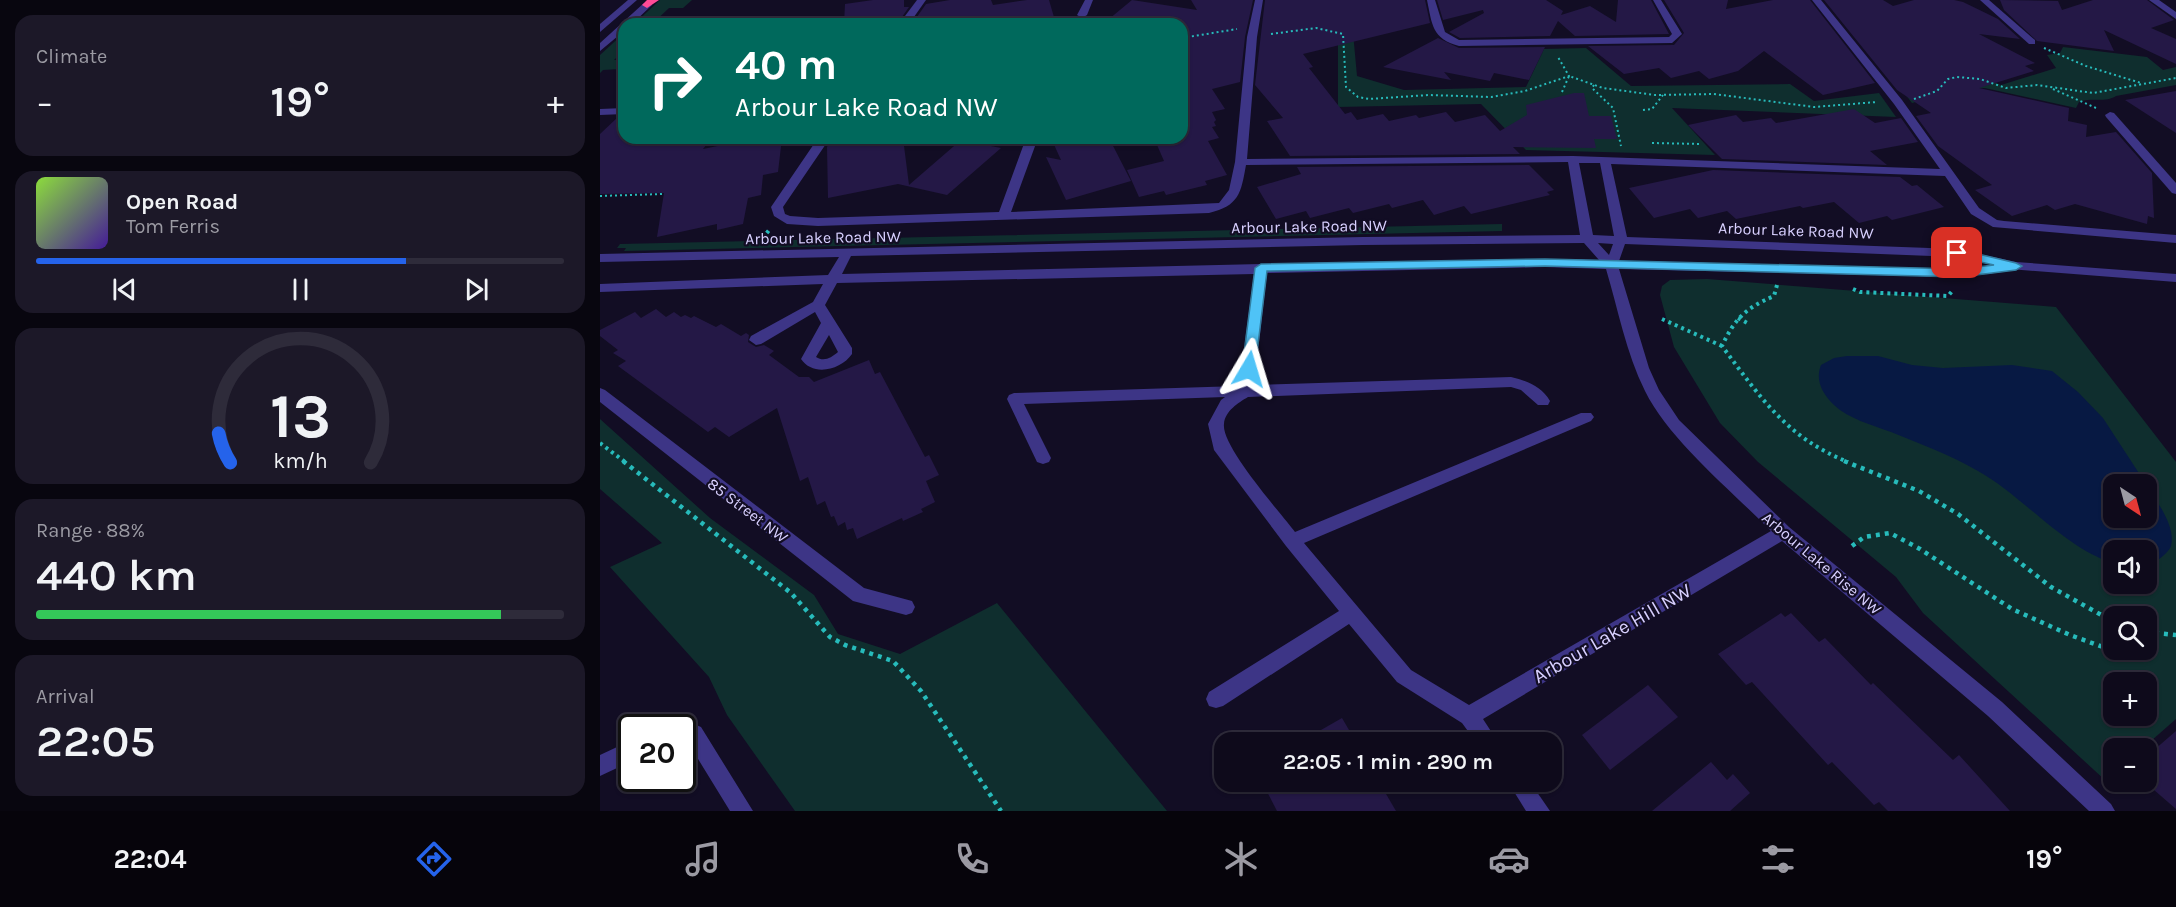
<!DOCTYPE html>
<meta charset="utf-8">
<style>
body{margin:0;font-family:Karla,sans-serif;background:#1c1828;color:#f1f3f6;height:100vh;display:flex;flex-direction:column;font-size:22px;white-space:nowrap}
*{box-sizing:border-box;margin:0}
p{font-size:20px;color:#9b9aa3}
.icon{flex:none;width:33px;height:33px;fill:none;stroke:currentColor;stroke-width:2;stroke-linecap:round;stroke-linejoin:round}
.map{position:relative;flex:1;overflow:hidden}
.details{display:flex;flex-direction:column;gap:15px;padding:15px;background:#08060f;width:600px}
.details>*{flex:none}
.guide{position:absolute;left:18px;top:18px;width:570px;height:126px;border-radius:18px;box-shadow:0 2px 4px #0004,0 0 0 2px #2e2b3a;background:#00695c;color:#fff;overflow:hidden}
.needle{width:39px;rotate:144deg}
.fabs{position:absolute;left:1503px;top:474px;display:grid;gap:12px}
.fabs a{display:grid;place-items:center;width:54px;height:54px;border-radius:12px;background:#0e0a1b;box-shadow:0 2px 4px #0004,0 0 0 2px #2e2b3a;font-size:30px}
.speed{position:absolute;left:18px;top:714px;display:flex;gap:12px;font-size:30px;font-weight:700;text-align:center}
.speed>*{display:grid;place-content:center;width:78px;height:78px;border-radius:50%;background:#0e0a1b;box-shadow:0 2px 4px #0004,0 0 0 2px #2e2b3a;line-height:1}
.speed .limit{border:3px solid #111;border-radius:9px;background:#fff;color:#111}
.pin{position:absolute;display:grid;place-items:center;width:51px;height:51px;color:#fff;margin:-26px;border-radius:12px;box-shadow:0 3px 9px #0006}
.me{position:absolute;width:66px;margin:-33px;rotate:7deg;stroke-linejoin:round;filter:drop-shadow(0 0 4px #0008)}
.turn{display:flex;align-items:center;gap:21px;height:126px;padding:0 18px;font-size:27px}
.turn .icon{width:78px;height:78px;stroke-width:2.5}
.turn b{display:block;font-size:42px;line-height:51px}
.big{font-size:45px;font-weight:600;line-height:1.1}
.details .tile{flex:1;display:flex;flex-direction:column;justify-content:center;gap:9px;min-width:0;padding:0 21px;border-radius:18px;background:#1c1828}
.details .dial{align-items:center;gap:0}
.dial svg{height:156px;overflow:visible;fill:none;stroke:#2e2b3a;stroke-width:7;stroke-linecap:round;text-anchor:middle}
.dial text{fill:#f1f3f6;stroke:none}
.song{display:flex;align-items:center;gap:18px}
.cover{width:72px;height:72px;border-radius:9px;background:linear-gradient(135deg,hsl(90 70% 55%),hsl(260 70% 35%))}
.played{height:6px;border-radius:3px;background:linear-gradient(90deg,#2563eb 70%,#2e2b3a 70%)}
.keys{display:flex;justify-content:space-around;direction:ltr}
.heat{display:flex;justify-content:space-between;align-items:center;font-size:33px;direction:ltr}
.charge{height:9px;border-radius:4px;background:linear-gradient(90deg,#34c759 88%,#2e2b3a 0)}
.trip{position:absolute;left:614px;top:732px;width:348px;height:60px;border-radius:18px;background:#0e0a1b;box-shadow:0 2px 4px #0004,0 0 0 2px #2e2b3a;font-weight:600;line-height:60px;text-align:center}
.tab-bar{display:flex;height:96px;justify-content:space-around;align-items:center;background:#06040b;color:#9b9aa3}
.tab-bar .icon{width:42px;height:42px}
.tab-bar .active{color:#2563eb}
.tab-bar b{font-size:27px;color:#f1f3f6}
main{display:flex;flex:1;min-height:0}
.map>svg:first-child{display:block}
</style>
<main>
<section class="details">
<div class="tile"><p>Climate</p>
<div class="heat"><a>−</a><b class="big">19°</b><a>+</a></div>
</div>
<div class="tile">
<div class="song"><i class="cover"></i><div><b>Open Road</b><p>Tom Ferris</p></div></div>
<div class="played"></div>
<div class="keys"><svg class="icon" aria-label="previous" viewBox="0 0 24 24"><path d="M18 5L8 12l10 7zM5 5v14"/></svg><svg class="icon" aria-label="pause" viewBox="0 0 24 24"><path d="M8 5v14M16 5v14"/></svg><svg class="icon" aria-label="next" viewBox="0 0 24 24"><path d="M6 5l10 7-10 7zM19 5v14"/></svg></div>
</div>
<div class="tile dial"><svg viewBox="0 0 100 80">
<path d="M14 69A42 42 0 1 1 86 69"/>
<path d="M14 69A42 42 0 0 1 8 54" stroke="#2563eb"/>
<text x="50" y="56" font-size="32" font-weight="700">13</text>
<text x="50" y="72" font-size="11">km/h</text>
</svg></div>
<div class="tile"><p>Range · 88%</p><b class="big">440 km</b><div class="charge"></div></div>
<div class="tile"><p>Arrival</p><b class="big">22:05</b></div>
</section>
<div class="map">
<svg width="1576" height="811" viewBox="0 0 1576 811">
<rect width="100%" height="100%" fill="#120d24"/>
<!-- green -->
<g fill="#0f2e2e" fill-rule="evenodd">
<polygon points="60,0 92,0 83,8 69,8 52,24 34,24"/>
<polygon points="751,11 757,76 804,90 926,87 944,49 986,48 1031,86 1190,84 1214,101 1279,93 1296,117 1072,108 1115,155 926,150 881,104 738,107 738,36"/>
<polygon points="24,33 24,50 14,60 24,60 24,65 19,69 3,70 0,73 0,55"/>
<path d="M1463,47l84,10 16,13 13,-3v18l-60,11c-11,7 -24,1 -37,6l-3,6 -91,-20h-14l-59,15 -15,-19 64,-15 40,16 55,-17 -9,-13 13,-2z"/>
<polygon points="902,224 902,231 24,251 26,248 17,248 20,244"/>
<path d="M1107,279l349,28 120,155v257l-33,29h-29l-1,26 -7,7 -183,-168 -27,-36 -138,-115 -38,-39 -46,-76 -14,-52 2,-9 8,-6zM1514,484h32v34h-32zM1514,550h32v34h-32zM1514,616h32v34h-32zM1514,682h32v34h-32z"/>
<polygon points="0,419 110,518 214,595 238,634 300,654 397,603 567,811 195,811 127,715 109,677 10,567 62,543 0,489"/>
</g>
<!-- water -->
<path fill="#071943" d="M1247,356h31l34,9 31,3 69,-3 40,6 26,21 25,26 43,66h-32v34h32l1,-32c10,16 29,40 24,60 -2,6 -11,12 -16,17l-8,1 -1,-14h-32l-1,13c-48,-14 -90,-67 -135,-92 -28,-16 -57,-27 -87,-39 -19,-7 -42,-13 -57,-27 -12,-12 -19,-25 -13,-40l13,-7z"/>
<!-- building -->
<g fill="#241846">
<polygon points="273,0 304,0 304,7 309,7 297,24 244,24 245,4"/>
<polygon points="350,0 391,0 393,5 427,0 449,0 456,24 312,24 326,4"/>
<polygon points="532,0 597,10 591,0 653,0 645,37 640,82 612,89 625,109 612,112 616,120 614,122 616,126 612,127 619,138 608,141 627,175 605,181 607,185 566,195 564,191 539,197 527,170 564,161 554,138 582,138 582,24 503,24"/>
<polygon points="665,0 825,0 830,23 703,54 713,67 709,68 745,114 751,112 757,120 783,114 789,121 816,115 819,118 846,112 855,122 885,115 900,131 927,115 926,105 974,93 984,93 989,116 1011,116 1017,139 994,139 996,148 913,147 920,154 690,156 667,121 683,118 655,85"/>
<polygon points="837,0 946,0 963,11 961,15 990,6 1016,22 1018,0 1051,0 1069,34 975,36 958,21 950,36 860,38 849,32 884,13 883,10 843,20"/>
<polygon points="1064,0 1128,0 1126,9 1173,0 1210,0 1275,83 1223,95 1164,51 1138,71 1109,79 1099,71 1071,78 1059,68 1024,74 988,46 1074,45 1084,33"/>
<polygon points="1224,0 1283,0 1293,6 1314,0 1354,0 1363,2 1398,19 1420,39 1379,34 1435,63 1425,66 1434,71 1379,88 1469,108 1468,121 1487,125 1486,137 1516,132 1552,173 1554,218 1548,216 1547,224 1475,204 1455,210 1447,205 1412,216 1375,190 1392,185 1338,146 1316,116 1331,113 1297,90"/>
<polygon points="1400,0 1458,1 1462,10 1493,0 1547,0 1574,20 1551,28 1576,39 1576,64 1504,30 1514,51 1437,41 1404,10"/>
<polygon points="838,38 859,48 945,47 929,80 894,73 890,81 844,72 851,80 783,67"/>
<polygon points="1576,91 1576,133 1525,100"/>
<polygon points="1254,109 1275,123 1301,118 1318,142 1270,151 1287,165 1122,159 1088,125 1136,115 1143,122 1171,118 1176,123"/>
<polygon points="24,116 24,138 112,138 103,149 156,138 182,138 178,172 163,175 161,195 148,198 143,224 117,230 117,224 57,237 64,193 0,194 0,134 18,117"/>
<polygon points="232,138 303,138 309,185 361,140 401,148 347,195 298,184 228,198 227,147"/>
<polygon points="451,138 509,138 531,181 466,200 446,157 461,160"/>
<polygon points="929,165 954,190 947,192 950,195 871,214 864,206 834,215 823,200 792,208 789,204 753,213 749,208 710,218 706,211 676,219 657,187 701,174 697,167"/>
<polygon points="1113,170 1300,177 1312,186 1317,185 1344,207 1292,220 1287,216 1259,223 1234,202 1203,208 1200,206 1136,219 1127,211 1098,218 1090,209 1054,218 1029,188"/>
<polygon points="56,309 66,317 74,312 81,317 85,315 91,318 94,316 116,327 121,324 141,336 146,333 149,335 148,342 156,347 164,345 174,351 169,355 199,377 209,377 214,382 269,360 275,374 280,372 325,457 329,455 339,475 326,481 335,502 321,509 323,512 303,521 302,518 257,539 253,528 247,530 245,522 238,526 234,516 231,517 225,501 217,505 208,477 200,481 177,408 129,437 115,427 108,432 18,366 26,361 13,353 18,350 0,336 0,330 35,312 41,318"/>
<polygon points="1181,613 1185,617 1191,613 1219,642 1225,638 1271,685 1273,683 1353,760 1359,755 1410,811 1288,811 1279,802 1274,805 1232,762 1228,765 1152,682 1146,685 1118,654"/>
<polygon points="1048,685 1078,717 1010,770 982,735"/>
<polygon points="742,718 756,742 700,742"/>
<polygon points="1576,731 1576,809 1546,783 1546,757"/>
<polygon points="1111,762 1127,780 1133,774 1150,793 1130,811 1052,811"/>
<polygon points="662,782 779,782 796,811 677,811"/>
</g>
<g fill="none" stroke-linecap="round" stroke-linejoin="round">
<!-- path-far2 -->
<g stroke="#27bbbb" stroke-width="2" stroke-dasharray="2 3" stroke-linecap="butt">
<polyline points="671,34 716,28 743,34 746,87 758,97 769,99 829,95 891,97 925,91 969,76 958,57"/>
<polyline points="582,38 637,29"/>
<polyline points="1444,48 1486,66 1541,83"/>
<polyline points="994,85 992,88 1013,108 1021,146"/>
<polyline points="1453,89 1496,108"/>
<polyline points="962,92 969,76 1003,88 1055,95 1114,94 1214,107 1277,102"/>
<polyline points="1314,99 1337,91 1348,79 1357,77 1380,79 1406,88 1437,85 1493,93 1576,78"/>
<polyline points="1043,110 1052,109 1063,95"/>
<polyline points="1052,143 1101,144"/>
<polyline points="0,196 62,194"/>
</g>
<!-- path-far1 -->
<g stroke="#27bbbb" stroke-width="4" stroke-dasharray="3 4" stroke-linecap="butt">
<polyline points="156,239 159,234 166,234 170,229"/>
<path d="M1177,285l-3,11c-28,12 -39,22 -52,50 38,51 65,92 126,116"/>
<polyline points="1253,289 1260,292 1348,296 1353,290"/>
<polyline points="1138,318 1149,324"/>
<polyline points="1062,319 1122,346"/>
<polyline points="0,443 25,462"/>
</g>
<!-- path -->
<g stroke="#27bbbb" stroke-width="4.5" stroke-dasharray="4 5" stroke-linecap="butt">
<polyline points="23,461 191,593 230,637 245,645 293,661 321,691 401,811"/>
<polyline points="1244,461 1319,491 1358,514 1451,587 1514,622"/>
<polyline points="1252,546 1264,537 1290,533 1320,549 1412,609 1470,635 1503,647 1514,648"/>
<polyline points="1546,632 1576,635"/>
<polyline points="1546,643 1555,635"/>
</g>
<!-- minor -->
<g fill="#3d3586" fill-rule="evenodd">
<polygon points="28,0 37,0 0,32 0,24"/>
<polygon points="317,0 326,0 309,24 299,24"/>
<polygon points="485,0 493,0 487,15 482,18 477,15"/>
<path d="M655,0h8l-6,37 -10,122 326,-3 367,13 -46,-65 -82,-104h9l81,100 77,108 18,12 7,1 172,14v8l-183,-16 -22,-13 -26,-38 -334,-12 16,73 330,12 59,13 160,12v8l-167,-13 -6,3 -43,5 -341,-8 30,99 10,22 20,30 110,107 213,175 109,102 4,7h-26l-101,-95 -206,-175 -299,178 15,23h-22l-14,-19 -65,-41 -48,-58 -126,82 -7,2 -7,-2 -3,-7 3,-7 130,-81 -53,-65 -72,-96 -6,-26 13,-24 4,-3 -201,7 27,54 -2,4 -6,2 -6,-2 -30,-63 2,-4 5,-2 225,-7 15,-112 -417,9 -12,22 27,43v6c-11,16 -39,23 -51,5l20,-36 -6,-11 -54,32 -5,1 -7,-5 2,-4 62,-34 10,-18 -223,8v-8l228,-9 11,-18 -239,5v-8l763,-17 217,-2 -12,-73 -322,3c-5,28 -7,41 -37,48l-391,13 -31,-2 -13,-8 -3,-9 47,-69h12l-47,69 2,7 5,2 28,2 181,-6 27,-74h12l-27,74 208,-9 10,-13 6,-28 12,-125zM979,163h21l14,73 -21,-1zM984,243l15,17 -54,-1 -284,5 -419,10 9,-18 512,-11zM998,243l15,1 -4,11zM1025,244l332,13 36,8 -33,4 -341,-8zM945,267l61,2c12,40 20,84 39,122 24,49 87,100 126,140l-302,174 -58,-35 -107,-127 287,-122 3,-4 -3,-4h-10l-286,119c-15,-20 -74,-86 -71,-108 1,-13 14,-21 24,-27l263,-10 10,3 17,15h10l2,-4c-9,-15 -23,-20 -39,-24l-257,8 13,-112zM229,335l9,17c-7,6 -14,10 -22,5z"/>
<path d="M827,0h8l10,32 14,8 210,-3 3,-3 -19,-34h8l21,34 -10,9 -213,3c-27,-7 -27,-22 -32,-46z"/>
<polygon points="1380,0 1389,0 1435,40 1435,44 1429,44"/>
<polygon points="1549,0 1559,0 1576,12 1576,19"/>
<polygon points="44,3 52,5 32,24 24,24 24,31 0,51 0,43"/>
<polygon points="24,108 24,114 0,115 0,109"/>
<polygon points="1510,112 1514,113 1576,183 1576,194 1572,193 1506,117 1505,115"/>
<polygon points="0,388 5,390 264,588 312,601 315,607 312,613 306,615 253,601 0,402"/>
<polygon points="82,719 101,727 153,811 130,811 87,741 82,739 82,728 73,728 75,722"/>
<polygon points="32,740 32,761 0,776 0,755"/>
<polygon points="908,782 930,782 950,811 926,811"/>
</g>
<!-- highway -->
<polygon fill="#ff4b96" fill-rule="evenodd" points="47,0 59,0 47,8 42,5"/>
</g>
<!-- route -->
<polygon fill="#4fc3f7" stroke="#337fa1" stroke-width="1.5" points="1357,249 1416,263 1422,266 1416,270 1360,277 945,266 667,271 655,369 649,374 642,369 655,268 661,264 945,259 1360,269 1394,265 1353,256 1353,251"/>
<g text-anchor="middle" stroke-width="4.5" stroke-linejoin="round" paint-order="stroke">
<!-- street labels -->
<g font-size="16" fill="#d8d0ff" stroke="#120d24">
<text transform="translate(709 226) rotate(-1)" y="6">Arbour Lake Road NW</text>
<text transform="translate(1196 230) rotate(2)" y="6">Arbour Lake Road NW</text>
<text transform="translate(223 237) rotate(-1)" y="6">Arbour Lake Road NW</text>
<text transform="translate(148 510) rotate(37)" y="6">85 Street NW</text>
<text transform="translate(1222 563) rotate(40)" y="6">Arbour Lake Rise NW</text>
</g>
<!-- near-street labels -->
<g font-size="20" fill="#d8d0ff" stroke="#120d24">
<text transform="translate(1012 633) rotate(-30)" y="7">Arbour Lake Hill NW</text>
</g>
</g>
</svg>
<div class="fabs">
<a><svg class="needle" viewBox="-14 -14 28 28"><path d="M0-13l5 13h-10z" fill="#e53935"/><path d="M0 13l5-13h-10z" fill="#9b9aa3"/></svg></a>
<a><svg class="icon" aria-label="sound" viewBox="0 0 24 24"><path d="M4 9h4l5-4v14l-5-4H4zM17 9q2 3 0 6"/></svg></a>
<a><svg class="icon" aria-label="search" viewBox="0 0 24 24"><circle cx="10" cy="10" r="6"/><path d="M15 15l6 6"/></svg></a>
<a>+</a>
<a>−</a>
</div>
<div class="speed"><div class="limit">20</div></div>
<div class="pin" style="left:1357px;top:253px;background:#d93025"><svg class="icon" aria-label="arrive" viewBox="0 0 24 24"><path d="M6 21V4h12l-3 4 3 4H6"/></svg></div>
<svg class="me" style="left:649px;top:369px" viewBox="-20 -20 40 40"><path d="M0-17L14 15 0 8-14 15z" fill="#4fc3f7" stroke="#fff" stroke-width="4"/></svg>
<div class="trip">22:05 · 1 min · 290 m</div>
<div class="guide">
<div class="turn"><svg class="icon" aria-label="right" viewBox="0 0 24 24"><path d="M7 20v-9h11M14 6l5 5-5 5"/></svg><div><b>40 m</b>Arbour Lake Road NW</div></div>
</div>
</div>
</main>
<nav class="tab-bar">
<b>22:04</b>
<svg class="icon active" aria-label="directions" viewBox="0 0 24 24"><path d="M12 3l9 9-9 9-9-9zM9 14v-3h6M13 9l2 2-2 2"/></svg>
<svg class="icon" aria-label="music" viewBox="0 0 24 24"><path d="M9 18V5l10-2v13"/><circle cx="6" cy="18" r="3"/><circle cx="16" cy="16" r="3"/></svg>
<svg class="icon" aria-label="phone" viewBox="0 0 24 24"><path d="M5 4h4l2 5-3 2q2 4 5 5l2-3 5 2v4C11 20 4 13 5 4z"/></svg>
<svg class="icon" aria-label="climate" viewBox="0 0 24 24"><path d="M12 3v18M4 7l16 10M4 17L20 7"/></svg>
<svg class="icon" aria-label="car" viewBox="0 0 24 24"><path d="M5 17H2v-5l4-1 3-4h7l3 4 3 1v5h-3M9 17h6M6 11h13"/><circle cx="7" cy="17" r="2"/><circle cx="17" cy="17" r="2"/></svg>
<svg class="icon" aria-label="filters" viewBox="0 0 24 24"><path d="M4 7h16M4 17h16"/><circle cx="9" cy="7" r="2"/><circle cx="15" cy="17" r="2"/></svg>
<b>19°</b>
</nav>
